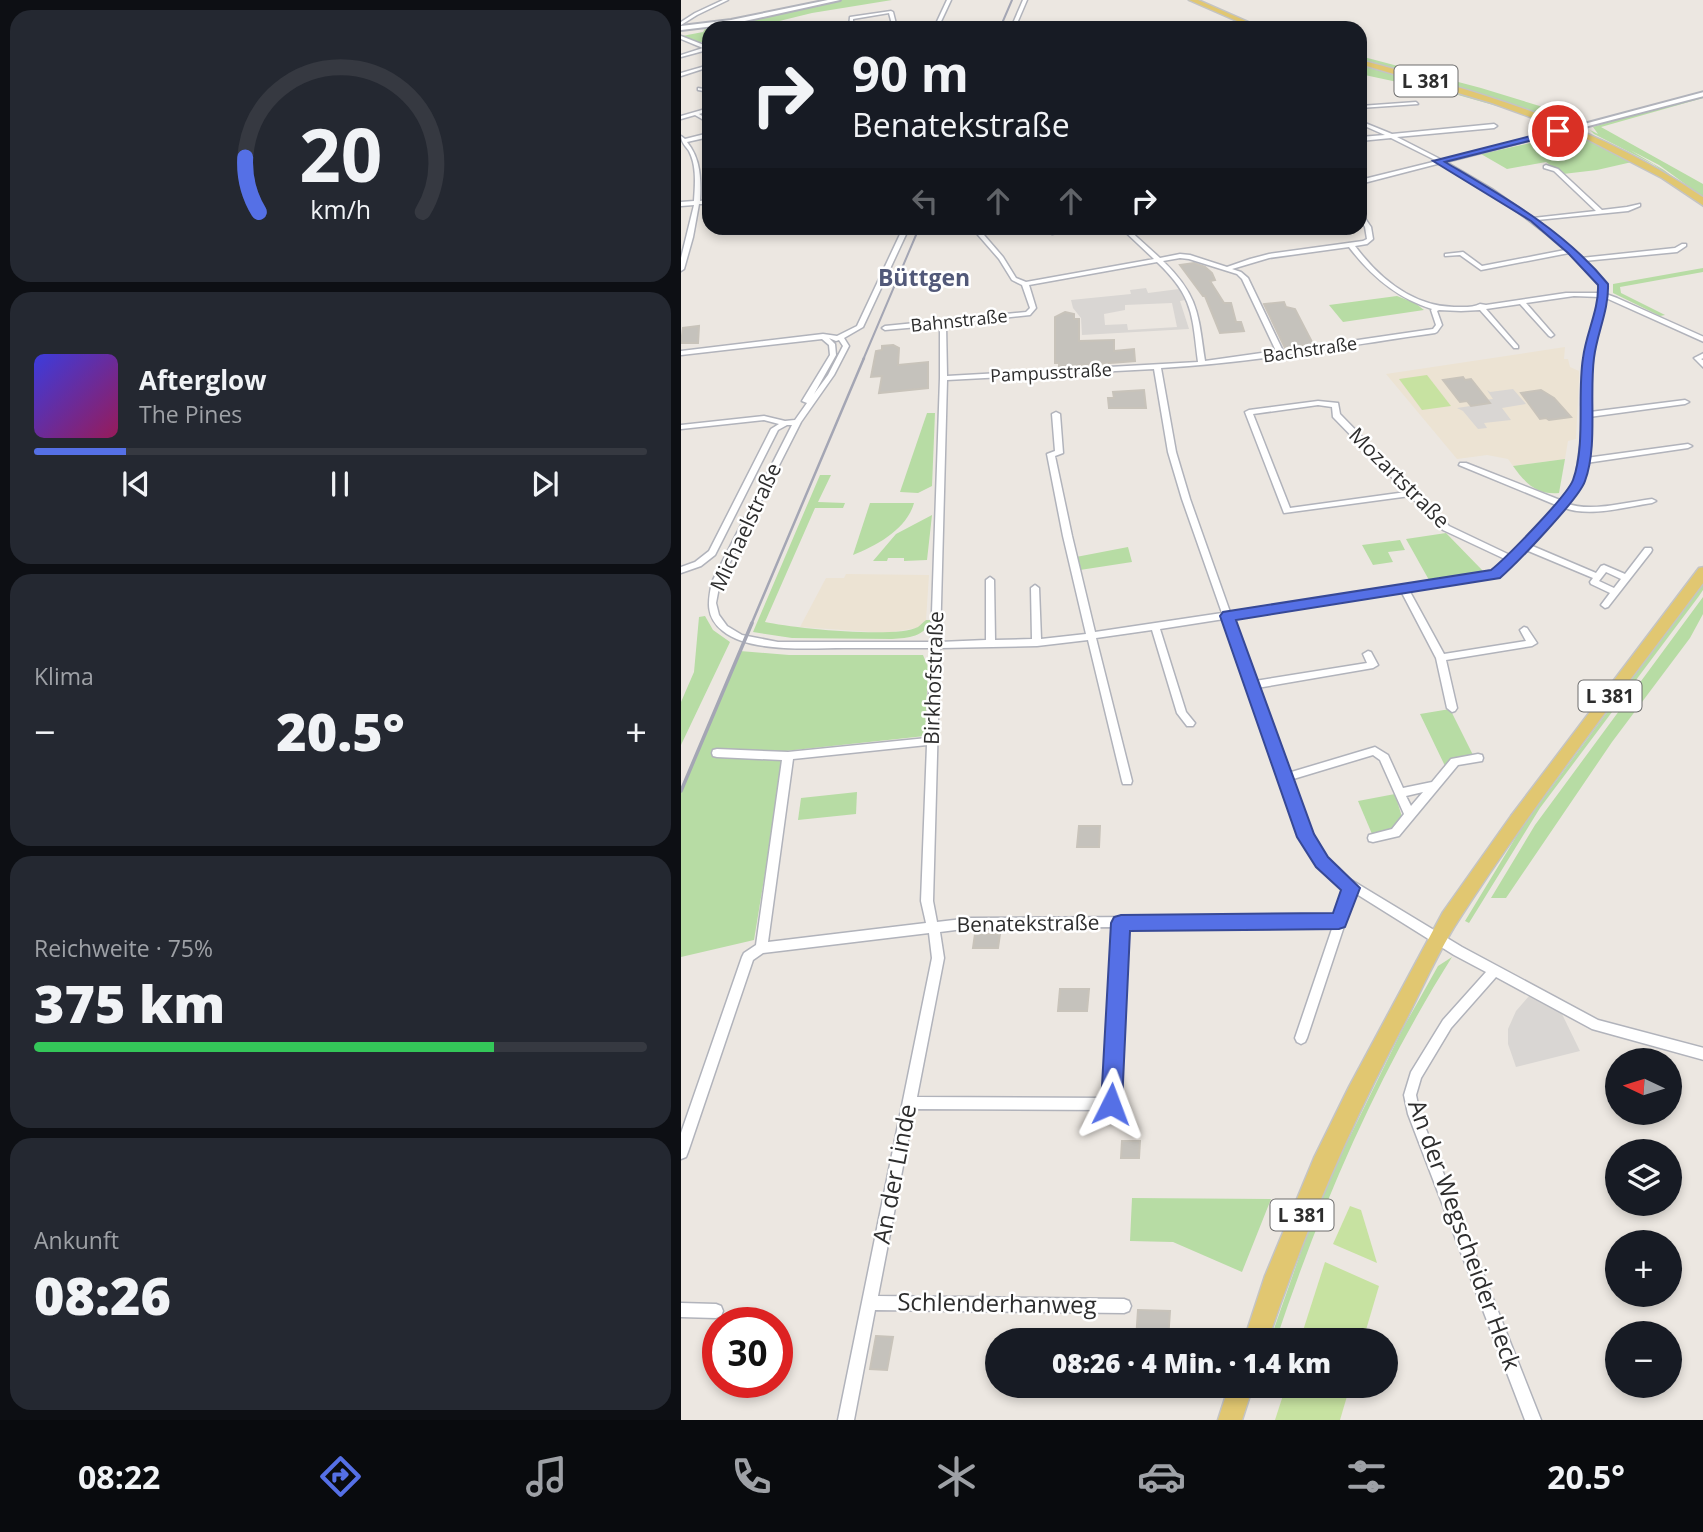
<!DOCTYPE html>
<html lang="de">
<meta charset="utf-8">
<style>
body{margin:0;font-family:"Open Sans",sans-serif;background:#242831;color:#f1f3f6;height:100vh;display:flex;flex-direction:column;font-size:26px;white-space:nowrap}
*{box-sizing:border-box;margin:0}
p{font-size:23px;color:#9ea1a6}
.icon{flex:none;width:38px;height:38px;fill:none;stroke:currentColor;stroke-width:2;stroke-linecap:round;stroke-linejoin:round}
.map{position:relative;flex:1;overflow:hidden}
.details{display:flex;flex-direction:column;gap:10px;padding:10px;background:#0d0f14;width:681px}
.details>*{flex:none}
.top-card{position:absolute;left:21px;top:21px;width:665px;height:214px;border-radius:21px;box-shadow:0 4px 10px #0003;background:#171b24;color:#f1f3f6;overflow:hidden}
.needle{width:46px;rotate:274deg}
.controls{position:absolute;left:924px;top:1048px;display:grid;gap:14px}
.controls a{display:grid;place-items:center;width:77px;height:77px;border-radius:50%;background:#171b24;box-shadow:0 4px 10px #0003;font-size:35px}
.speed{position:absolute;left:21px;top:1307px;display:flex;gap:14px;font-size:35px;font-weight:700;text-align:center}
.speed>*{display:grid;place-content:center;width:91px;height:91px;border-radius:50%;background:#171b24;box-shadow:0 4px 10px #0003;line-height:1}
.speed .limit{border:10px solid #d22;background:#fff;color:#111}
.pin{position:absolute;display:grid;place-items:center;width:60px;height:60px;color:#fff;margin:-30px;border:4px solid #fff;border-radius:50%;box-shadow:0 2px 7px #0007}
.me{position:absolute;width:77px;margin:-38px;rotate:3deg;stroke-linejoin:round;filter:drop-shadow(0 0 5px #0008)}
.turn{display:flex;align-items:center;gap:24px;height:147px;padding:0 35px;font-size:32px}
.turn .icon{width:91px;height:91px;stroke-width:2.5}
.turn b{display:block;font-size:49px;line-height:60px}
.lanes{display:flex;align-items:center;height:66px;padding:0 35px;background:#0003;justify-content:center;gap:35px;direction:ltr}
.lanes .off{opacity:.35}
.big{font-size:52px;font-weight:800;line-height:1.1}
.details .card{flex:1;display:flex;flex-direction:column;justify-content:center;gap:10px;min-width:0;padding:0 24px;border-radius:21px;background:#242831}
.details .dial{align-items:center;gap:0}
.dial svg{height:182px;overflow:visible;fill:none;stroke:#363941;stroke-width:7;stroke-linecap:round;text-anchor:middle}
.dial text{fill:#f1f3f6;stroke:none}
.song{display:flex;align-items:center;gap:21px}
.cover{width:84px;height:84px;border-radius:10px;background:linear-gradient(135deg,hsl(240 70% 55%),hsl(330 70% 35%))}
.played{height:7px;border-radius:4px;background:linear-gradient(90deg,#5570e6 15%,#363941 15%)}
.keys{display:flex;justify-content:space-around;direction:ltr}
.heat{display:flex;justify-content:space-between;align-items:center;font-size:38px;direction:ltr}
.charge{height:10px;border-radius:5px;background:linear-gradient(90deg,#34c759 75%,#363941 0)}
.trip{position:absolute;left:304px;top:1328px;width:413px;height:70px;border-radius:35px;background:#171b24;box-shadow:0 4px 10px #0003;font-weight:800;line-height:70px;text-align:center}
.menu{display:flex;height:112px;justify-content:space-around;align-items:center;background:#090b0e;color:#9ea1a6}
.menu .icon{width:49px;height:49px}
.menu .on{color:#5570e6}
.menu b{font-size:32px;color:#f1f3f6}
main{display:flex;flex:1;min-height:0}
.map>svg:first-child{display:block}
</style>
<main>
<section class="details">
<div class="card dial"><svg viewBox="0 0 100 80">
<path d="M14 69A42 42 0 1 1 86 69"/>
<path d="M14 69A42 42 0 0 1 8 45" stroke="#5570e6"/>
<text x="50" y="56" font-size="32" font-weight="700">20</text>
<text x="50" y="72" font-size="11">km/h</text>
</svg></div>
<div class="card">
<div class="song"><i class="cover"></i><div><b>Afterglow</b><p>The Pines</p></div></div>
<div class="played"></div>
<div class="keys"><svg class="icon" aria-label="previous" viewBox="0 0 24 24"><path d="M18 5L8 12l10 7zM5 5v14"/></svg><svg class="icon" aria-label="pause" viewBox="0 0 24 24"><path d="M8 5v14M16 5v14"/></svg><svg class="icon" aria-label="next" viewBox="0 0 24 24"><path d="M6 5l10 7-10 7zM19 5v14"/></svg></div>
</div>
<div class="card"><p>Klima</p>
<div class="heat"><a>−</a><b class="big">20.5°</b><a>+</a></div>
</div>
<div class="card"><p>Reichweite · 75%</p><b class="big">375 km</b><div class="charge"></div></div>
<div class="card"><p>Ankunft</p><b class="big">08:26</b></div>
</section>
<div class="map">
<svg width="1023" height="1420" viewBox="0 0 1023 1420">
<rect width="100%" height="100%" fill="#ece7e1"/>
<!-- education -->
<g fill="#ece3d3">
<polygon points="884,347 883,359 887,359 889,367 898,371 898,379 895,439 887,441 884,459 832,466 827,459 806,455 776,459 705,374"/>
<polygon points="165,574 248,575 245,620 236,628 205,633 119,627 145,578 163,578"/>
</g>
<!-- green -->
<g fill="#b7dca4">
<polygon points="160,0 211,0 131,13 70,28 28,28 28,40 17,43 1,36 22,32 25,27"/>
<polygon points="679,56 800,88 898,118 888,121 895,122 884,122 818,100 679,60"/>
<polygon points="679,63 858,118 777,95 679,74"/>
<polygon points="1022,95 1022,98 920,127 1022,184 1022,197 978,165 949,150 983,170 1022,200 972,164 913,134 909,130 917,134 912,127 915,126"/>
<polygon points="890,134 913,142 951,162 916,170 882,174 865,162 826,169 800,154"/>
<polygon points="1022,268 1022,272 939,287 940,293 984,315 979,316 932,293 932,284"/>
<polygon points="716,296 734,303 743,310 662,322 648,305"/>
<polygon points="246,413 254,413 251,486 237,493 219,492"/>
<path d="M884,459l-6,34c-22,2 -34,-10 -46,-27z"/>
<path d="M139,475h11l-13,27 27,1 -2,5h-28l-50,114c27,6 131,17 153,5 3,-2 5,-5 8,-7h5c-7,17 -22,18 -39,19l-100,-1 -39,-6z"/>
<path d="M189,503h44c-7,26 -38,43 -61,52z"/>
<polygon points="251,515 246,560 223,561 223,558 207,558 206,561 192,561 215,534"/>
<polygon points="765,533 802,571 748,580 725,539"/>
<polygon points="719,540 724,550 707,552 712,562 692,565 681,545"/>
<polygon points="447,547 451,562 399,570 395,557"/>
<polygon points="1022,583 1022,590 1018,596 859,808 788,923 784,921 841,827"/>
<polygon points="1022,597 1022,614 1009,638 931,742 825,898 810,898 854,825"/>
<polygon points="24,616 32,630 49,642 0,745 0,702 13,672 18,617"/>
<polygon points="59,651 108,655 242,655 247,667 244,736 104,751 73,940 0,957 0,792"/>
<polygon points="769,709 792,755 770,759 764,766 739,714"/>
<polygon points="176,792 175,814 117,820 120,798"/>
<polygon points="714,794 721,817 710,830 691,834 677,801"/>
<path d="M771,957c-76,121 -131,249 -176,383h-6l39,-111 28,-66 65,-133 36,-64z"/>
<polygon points="451,1198 590,1199 561,1272 492,1242 449,1241"/>
</g>
<!-- pitch -->
<g fill="#c7e2a1">
<polygon points="746,375 770,406 741,410 718,379"/>
<polygon points="669,1206 680,1210 696,1263 652,1244"/>
<polygon points="644,1262 698,1286 682,1340 619,1340"/>
<polygon points="605,1386 669,1386 659,1420 594,1420"/>
</g>
<!-- plaza -->
<g fill="#d9d6d3" fill-rule="evenodd">
<path d="M465,288l2,5 31,-4 6,11 -5,1 9,28 -107,6 -1,-17 -8,-10 -2,-8 60,-6 -1,-4zM491,303l5,24 -49,3 -1,-6 -22,1 -1,-11 21,-4v-5z"/>
<polygon points="832,389 845,404 821,408 830,420 803,423 806,428 797,429 782,411 776,408 796,405 794,401 812,399 806,390 809,392"/>
<polygon points="849,995 880,1012 899,1051 835,1067 827,1044 827,1029 835,1011"/>
</g>
<!-- building -->
<g fill="#c5c2bc" stroke="#c8c3ba" stroke-width="2">
<polygon points="513,263 524,267 531,273 534,280 529,281 543,303 550,303 555,322 560,322 563,331 539,333 524,296 522,296 499,265"/>
<polygon points="603,302 605,307 614,309 632,344 604,348 583,304"/>
<polygon points="384,312 393,314 393,319 398,319 398,341 433,340 433,351 453,349 454,361 378,367 378,363 374,363 374,317"/>
<polygon points="18,326 17,343 0,343 2,328"/>
<polygon points="212,345 218,348 217,365 247,362 247,388 198,393 201,376 190,377 195,351 201,350 201,346"/>
<polygon points="782,377 784,380 790,379 809,403 790,406 786,401 779,402 762,380"/>
<polygon points="463,390 465,408 428,408 427,398 433,398 432,392"/>
<polygon points="860,390 873,398 890,417 868,420 865,418 859,419 840,393"/>
<polygon points="398,826 419,826 418,847 396,847"/>
<polygon points="294,934 319,934 317,948 292,948"/>
<polygon points="379,989 408,989 406,1011 377,1011"/>
<polygon points="441,1141 459,1141 458,1158 440,1158"/>
<polygon points="457,1310 489,1311 487,1340 455,1340"/>
<polygon points="195,1336 212,1337 206,1370 189,1369"/>
</g>
<g fill="none" stroke-linecap="round" stroke-linejoin="round">
<defs>
<g id="street">
<polygon points="42,0 47,0 16,15 0,25 0,22 14,13"/>
<polygon points="266,0 270,0 257,28 253,28"/>
<polygon points="342,0 346,0 334,28 330,28"/>
<polygon points="210,11 212,12 216,28 212,28 208,13 172,19 172,28 168,28 169,17"/>
<polygon points="570,24 571,26 556,28 556,27"/>
<polygon points="0,36 28,47 28,50 26,50 0,57 0,55 22,48 0,39"/>
<polygon points="28,65 28,67 0,76 0,73"/>
<polygon points="17,88 28,90 28,92 17,90"/>
<polygon points="735,102 737,104 679,108 679,106"/>
<polygon points="28,108 28,111 18,114 28,120 28,123 14,115 0,119 0,116"/>
<path d="M679,121l32,13 102,-10 3,2 -3,2 -97,9 45,23 133,-33v2l-129,33 46,27 41,29 63,-7 -42,-40 -10,-3v-2l2,-1 12,4 44,41 25,-3 13,-3v2l-12,5 -91,9 34,29 3,1v2l7,6 94,-10 7,-4h4v2l-9,6 -93,9 22,23v10l11,4 87,39v5l-98,-44 -15,59 -1,55 95,-12 4,2 -4,2 -96,13 -3,41 102,-14 4,2 -4,2 -102,15 -3,20 -17,20c24,10 60,-1 86,-4l4,2 -4,2c-28,4 -63,15 -90,4l-32,38 66,28 5,-7 3,-1 21,9 20,-26h6l1,2 -1,2 -43,55 -3,1 -4,-3 9,-12 -19,-9 -1,-2 3,-4 -67,-28 -10,12 -19,14 -88,14 35,64 82,-13 -6,-11 4,-3 3,1 10,15 -5,3 -86,14 11,48 -2,3 -3,1 -5,-4 -11,-50 -35,-67 -169,26 23,64 112,-18 -4,-9 5,-3 3,1 7,13 -5,3 -116,20 31,85 87,-26 13,8 15,33 29,-6 19,-23 27,-5 4,1 1,3 -1,3 -24,4 -59,71 -26,6 -4,-1 -1,-3 1,-3 23,-6 12,-15 -24,-54 -7,-5 -83,25 16,45 14,27 23,23 119,72 136,73 106,28v12l-112,-31 -96,-52 -45,51 -30,50 -5,17 4,19 121,306h-16l-117,-306 -4,-19 7,-23 32,-52 43,-48 -32,-17 -99,-62 -48,145 -2,4 -4,2 -4,-2 -2,-4 38,-112 -207,1 -8,177 -1,4 -5,2 -198,-1 -36,187 246,3 5,2 2,5 -2,5 -5,2 -249,-3 -21,110h-16l94,-462 -3,-25 -166,20 -10,7 -65,192 -2,5 -5,2v-26l61,-176 2,-4 12,-8 26,-185 -65,-3 -4,-1 -1,-3 1,-3 4,-1 71,3 139,-14 4,-90c-29,0 -58,0 -87,0 -34,0 -94,5 -121,-17 -18,-14 -15,-30 -11,-49l80,-157h-5l-9,5 -63,125 -14,11 -20,7v-6l14,-5 14,-11 62,-122 8,-5 -15,-4 -83,9v-4l83,-9 21,5 10,-1 12,-17 -5,-2 28,-46 -1,-10 -7,-6 -141,16v-4l142,-17 14,2 20,-10 46,-98h6l-46,99 -19,11 5,8 -15,29 -33,47 -81,160 -4,21 3,12 8,11 15,9 36,7h153l9,-264v-53l-55,5 -3,-2 3,-2 141,-14 4,-4 -8,-23 -10,-5 -13,-21 -27,-31h6l25,29 13,21 10,4 128,-23 -33,-31h6l33,30 20,-4 10,1 37,12 23,-8 19,-5 94,-13 4,-2 -2,-12 -5,-8v-6l2,1 9,13 2,12 -6,5 -12,2c24,32 57,60 99,61 9,0 19,1 26,-3l6,1 80,-12h34v-9l-31,-31 -88,17 -21,-15 -15,1v-2l18,-2 19,14 83,-16c-38,-34 -80,-62 -124,-87l-81,21v-4l77,-19 -46,-23 -31,3v-4l25,-2 -25,-11zM668,247c22,29 48,51 83,62l-1,1 5,15 -3,4 -150,22 -35,-73 -7,-6 -9,-3 37,-11zM499,258l9,1 48,15 5,5 34,72 -71,10c-7,-47 -6,-65 -42,-100zM476,262c37,35 35,53 41,100l-251,14 -1,-52 84,-9 6,-7 -7,-23zM893,296l26,1 -15,60 -4,83 -6,43 -15,17 -94,-37h-6l-1,2 97,40 -44,51 -63,-30 -109,-112 -2,-11 -20,-2 -69,9 -4,2 39,101 126,-17 33,34 64,30 -15,12 -262,40 -40,-113 -14,-47 -15,-84c92,-5 182,-22 274,-35l2,-1 5,-7 -5,-14 2,-1 22,1 19,-1 34,38h4v-2l-32,-37 34,-5 29,32 2,1 3,-2 -1,-1 -27,-31zM148,338l7,3 3,-1 4,6 -15,29 -14,19 22,-39 -1,-11zM473,369l14,83 14,47 40,114 -127,19 -23,-96 -17,-80 8,-3 -3,-39 -4,-2 -4,2 3,37 -8,3 16,82 23,98 -45,5 -2,-51 -4,-3 -4,3 1,51 -37,1 -1,-60 -4,-3 -4,3v60l-46,2 7,-262zM637,405l14,2 1,10 73,75 -116,16 -37,-94zM925,572l15,7 -7,9 -15,-7zM543,619l72,206 16,33 23,23 11,7 -10,28 -365,2 -34,4 -4,-21 7,-253 97,-2 51,-6 34,141 1,3h8l1,-3 -36,-143 56,-8 25,83 10,13h6l2,-3 -9,-11 -26,-83zM246,745l-6,156 5,22 -158,19 25,-183zM742,792l-12,14 -5,-10zM434,927l-9,171 -189,-1 27,-139 -4,-26 31,-4z"/>
<path d="M28,133v4l-22,5c14,17 14,38 13,59l9,-1v4h-10l-6,33 -9,32 -3,2v-13l13,-53 -13,1v-4l13,-1c1,-16 3,-35 -5,-50 -4,-6 -7,-7 -8,-15l4,3z"/>
<polygon points="367,228 373,228 376,233 371,234"/>
<polygon points="1023,353 1023,358 1020,359 1023,361 1023,368 1013,358"/>
<polygon points="0,1303 35,1304 40,1306 42,1311 40,1316 35,1318 0,1317"/>
</g>
<g id="secondary">
<polygon points="147,0 159,0 50,24 0,30 0,26 50,20"/>
<polygon points="1023,92 1023,96 892,130 888,128"/>
</g>
<g id="primary">
<polygon points="508,0 517,0 581,28 572,28"/>
<path d="M679,60c122,32 239,66 344,138v8l-42,-28 -83,-43 -87,-32 -132,-39z"/>
<path d="M1023,567v15c-84,112 -171,222 -246,339 -20,31 -35,66 -52,99 -55,104 -101,209 -138,320h-24l21,-64 49,-118 35,-71 94,-175 68,-96 188,-248z"/>
<polygon points="548,1386 572,1386 561,1420 537,1420"/>
</g>
</defs>
<!-- street casing -->
<use href="#street" stroke="#b1b3bb" stroke-width="3"/>
<!-- secondary casing -->
<use href="#secondary" stroke="#b1b3bb" stroke-width="4"/>
<!-- primary casing -->
<use href="#primary" stroke="#c4c4c4" stroke-width="3"/>
<!-- street -->
<use href="#street" fill="#fff" fill-rule="evenodd"/>
<!-- secondary -->
<use href="#secondary" fill="#fff" fill-rule="evenodd"/>
<!-- primary -->
<use href="#primary" fill="#e1c771" fill-rule="evenodd"/>
<!-- rail-far2 -->
<g stroke="#a4a6b4" stroke-width="2">
<polyline points="319,28 331,0"/>
<polyline points="182,360 238,228"/>
</g>
<!-- rail-far1 -->
<polyline stroke="#a4a6b4" stroke-width="2.5" points="70,625 183,358"/>
<!-- rail -->
<polyline stroke="#a4a6b4" stroke-width="3.5" points="0,791 71,623"/>
</g>
<!-- route -->
<path fill="#5570e6" stroke="#374996" stroke-width="2" d="M877,129l3,4 -116,29c59,35 119,68 163,122 1,26 -11,49 -14,74 -5,38 4,88 -9,123 -6,18 -69,83 -85,97l-264,42 78,214 14,23 32,31 -15,39 -6,2 -209,2 -8,173 -3,8 -8,3 -7,-3 -3,-8 10,-181 3,-6 7,-2 212,-2 8,-23 -25,-23 -19,-30 -77,-221 3,-4 268,-42c15,-12 76,-74 82,-90 13,-36 4,-85 10,-122 3,-25 16,-48 15,-73l-30,-32 -37,-32 -98,-60z"/>
<g text-anchor="middle" stroke-width="5" stroke-linejoin="round" paint-order="stroke">
<!-- far-street labels -->
<g font-size="18" fill="#2d2d2d" stroke="#fff">
<text transform="translate(278 321) rotate(-6)" y="6">Bahnstraße</text>
<text transform="translate(629 350) rotate(-8)" y="6">Bachstraße</text>
<text transform="translate(370 373) rotate(-3)" y="6">Pampusstraße</text>
</g>
<!-- shield labels -->
<g fill="#fff" stroke="#6c6c6c" stroke-width="2">
<rect x="713.5" y="65.5" width="63" height="31" rx="5"/>
<rect x="897.5" y="680.5" width="63" height="31" rx="5"/>
<rect x="589.5" y="1199.5" width="63" height="31" rx="5"/>
</g>
<g font-size="19" font-weight="bold" fill="#2d2d2d">
<text x="745" y="88">L 381</text>
<text x="929" y="703">L 381</text>
<text x="621" y="1222">L 381</text>
</g>
<!-- street labels -->
<g font-size="21" fill="#2d2d2d" stroke="#fff">
<text transform="translate(718 478) rotate(45)" y="7">Mozartstraße</text>
<text transform="translate(65 527) rotate(-65)" y="7">Michaelstraße</text>
<text transform="translate(253 678) rotate(-88)" y="7">Birkhofstraße</text>
<text transform="translate(347 924) rotate(-1)" y="7">Benatekstraße</text>
</g>
<!-- far-district labels -->
<g font-size="23" font-weight="bold" fill="#525979" stroke="#fff">
<text x="243" y="286">Büttgen</text>
</g>
<!-- near-street labels -->
<g font-size="24" fill="#2d2d2d" stroke="#fff">
<text transform="translate(214 1174) rotate(-79)" y="8">An der Linde</text>
<text transform="translate(783 1235) rotate(70)" y="8">An der Wegscheider Heck</text>
<text transform="translate(316 1304) rotate(1)" y="8">Schlenderhanweg</text>
</g>
</g>
</svg>
<div class="controls">
<a><svg class="needle" viewBox="-14 -14 28 28"><path d="M0-13l5 13h-10z" fill="#e53935"/><path d="M0 13l5-13h-10z" fill="#9ea1a6"/></svg></a>
<a><svg class="icon" aria-label="layers" viewBox="0 0 24 24"><path d="M12 4l9 5-9 5-9-5zM3 14l9 5 9-5"/></svg></a>
<a>+</a>
<a>−</a>
</div>
<div class="speed"><div class="limit">30</div></div>
<div class="pin" style="left:877px;top:131px;background:#d93025"><svg class="icon" aria-label="arrive" viewBox="0 0 24 24"><path d="M6 21V4h12l-3 4 3 4H6"/></svg></div>
<svg class="me" style="left:430px;top:1104px" viewBox="-20 -20 40 40"><path d="M0-17L14 15 0 8-14 15z" fill="#5570e6" stroke="#fff" stroke-width="4"/></svg>
<div class="trip">08:26 · 4 Min. · 1.4 km</div>
<div class="top-card">
<div class="turn"><svg class="icon" aria-label="right" viewBox="0 0 24 24"><path d="M7 20v-9h11M14 6l5 5-5 5"/></svg><div><b>90 m</b>Benatekstraße</div></div>
<div class="lanes"><svg class="icon off" aria-label="left" viewBox="0 0 24 24"><path d="M17 20v-9H6M10 6l-5 5 5 5"/></svg><svg class="icon off" aria-label="ahead" viewBox="0 0 24 24"><path d="M12 20V5M6 11l6-6 6 6"/></svg><svg class="icon off" aria-label="ahead" viewBox="0 0 24 24"><path d="M12 20V5M6 11l6-6 6 6"/></svg><svg class="icon" aria-label="right" viewBox="0 0 24 24"><path d="M7 20v-9h11M14 6l5 5-5 5"/></svg></div>
</div>
</div>
</main>
<nav class="menu">
<b>08:22</b>
<svg class="icon on" aria-label="directions" viewBox="0 0 24 24"><path d="M12 3l9 9-9 9-9-9zM9 14v-3h6M13 9l2 2-2 2"/></svg>
<svg class="icon" aria-label="music" viewBox="0 0 24 24"><path d="M9 18V5l10-2v13"/><circle cx="6" cy="18" r="3"/><circle cx="16" cy="16" r="3"/></svg>
<svg class="icon" aria-label="phone" viewBox="0 0 24 24"><path d="M5 4h4l2 5-3 2q2 4 5 5l2-3 5 2v4C11 20 4 13 5 4z"/></svg>
<svg class="icon" aria-label="climate" viewBox="0 0 24 24"><path d="M12 3v18M4 7l16 10M4 17L20 7"/></svg>
<svg class="icon" aria-label="car" viewBox="0 0 24 24"><path d="M5 17H2v-5l4-1 3-4h7l3 4 3 1v5h-3M9 17h6M6 11h13"/><circle cx="7" cy="17" r="2"/><circle cx="17" cy="17" r="2"/></svg>
<svg class="icon" aria-label="filters" viewBox="0 0 24 24"><path d="M4 7h16M4 17h16"/><circle cx="9" cy="7" r="2"/><circle cx="15" cy="17" r="2"/></svg>
<b>20.5°</b>
</nav>
